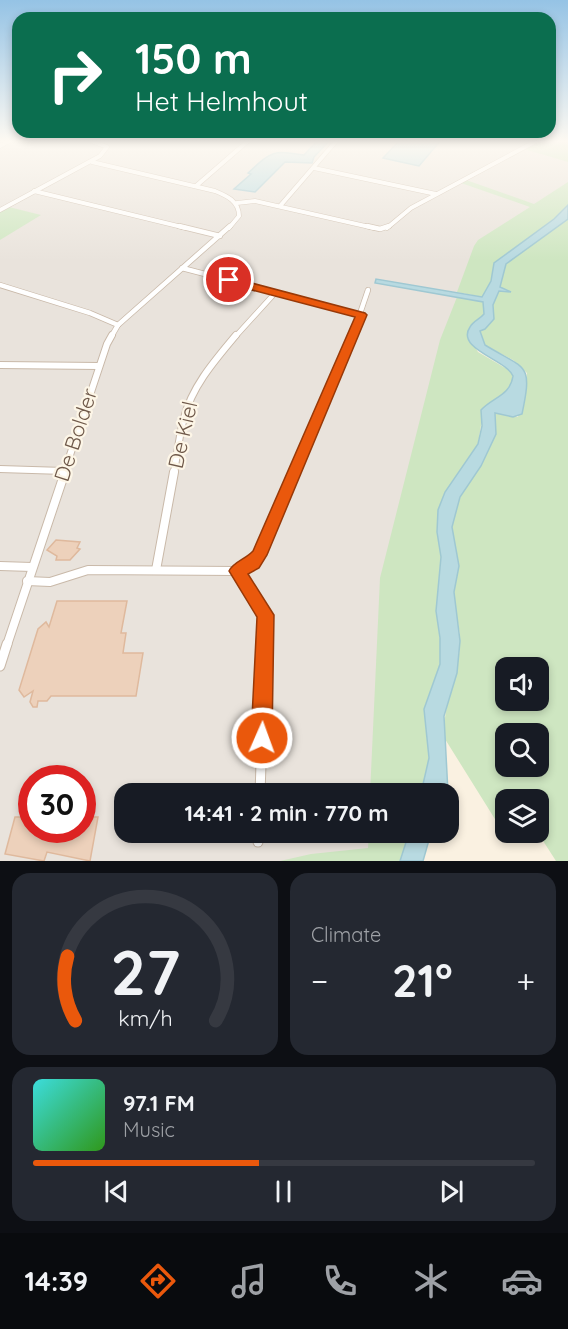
<!DOCTYPE html>
<meta charset="utf-8">
<style>
body{margin:0;font-family:Quicksand,sans-serif;background:#242831;color:#f1f3f6;height:100vh;display:flex;flex-direction:column;font-size:22px;white-space:nowrap}
*{box-sizing:border-box;margin:0}
p{font-size:20px;color:#9ea1a6}
.icon{flex:none;width:33px;height:33px;fill:none;stroke:currentColor;stroke-width:2;stroke-linecap:round;stroke-linejoin:round}
.map{position:relative;height:861px;overflow:hidden}
.side{display:flex;flex-direction:column;gap:12px;padding:12px;background:#0d0f14;flex:1}
.side>*{flex:none}
.hud{position:absolute;left:12px;top:12px;width:544px;height:126px;border-radius:18px;box-shadow:0 3px 9px #0003;background:#0b6e4f;color:#fff;overflow:hidden}
.buttons{position:absolute;left:495px;top:657px;display:grid;gap:12px}
.buttons a{display:grid;place-items:center;width:54px;height:54px;border-radius:12px;background:#171b24;box-shadow:0 3px 9px #0003;font-size:30px}
.speed{position:absolute;left:18px;top:765px;display:flex;gap:12px;font-size:30px;font-weight:700;text-align:center}
.speed>*{display:grid;place-content:center;width:78px;height:78px;border-radius:50%;background:#171b24;box-shadow:0 3px 9px #0003;line-height:1}
.speed .limit{border:9px solid #d22;background:#fff;color:#111}
.pin{position:absolute;display:grid;place-items:center;width:51px;height:51px;color:#fff;margin:-26px;border:3px solid #fff;border-radius:50%;box-shadow:0 2px 6px #0007}
.me{position:absolute;width:66px;margin:-33px;rotate:2deg;stroke-linejoin:round;filter:drop-shadow(0 0 4px #0008)}
.turn{display:flex;align-items:center;gap:21px;height:126px;padding:0 24px;font-size:27px}
.turn .icon{width:78px;height:78px;stroke-width:2.5}
.turn b{display:block;font-size:42px;line-height:51px}
.big{font-size:45px;font-weight:800;line-height:1.1}
.side .tile{flex:1;display:flex;flex-direction:column;justify-content:center;gap:9px;min-width:0;padding:0 21px;border-radius:18px;background:#242831}
.side .dial{align-items:center;gap:0}
.dial svg{height:156px;overflow:visible;fill:none;stroke:#363941;stroke-width:7;stroke-linecap:round;text-anchor:middle}
.dial text{fill:#f1f3f6;stroke:none}
.song{display:flex;align-items:center;gap:18px}
.cover{width:72px;height:72px;border-radius:9px;background:linear-gradient(135deg,hsl(180 70% 55%),hsl(110 70% 35%))}
.played{height:6px;border-radius:3px;background:linear-gradient(90deg,#ea580c 45%,#363941 45%)}
.keys{display:flex;justify-content:space-around;direction:ltr}
.heat{display:flex;justify-content:space-between;align-items:center;font-size:33px;direction:ltr}
.side .tiles{flex:1;display:grid;gap:12px;grid-template-columns:1fr 1fr}
.tile:last-child{grid-column:span 2}
.trip{position:absolute;left:114px;top:783px;width:345px;height:60px;border-radius:18px;background:#171b24;box-shadow:0 3px 9px #0003;font-weight:800;line-height:60px;text-align:center}
.tabs{display:flex;height:96px;justify-content:space-around;align-items:center;background:#090b0e;color:#9ea1a6}
.tabs .icon{width:42px;height:42px}
.tabs .current{color:#ea580c}
.tabs b{font-size:27px;color:#f1f3f6}
.map>svg:first-child{display:block}
</style>
<div class="map">
<svg width="568" height="861" viewBox="0 0 568 861">
<rect width="100%" height="100%" fill="#faf1e1"/>
<!-- industrial -->
<path fill="#e9e3dc" fill-rule="evenodd" d="M0,140h568v48l-86,57 -33,82 -69,466 -256,1v38l253,1 -6,28h-371zM32,778h50v52h-50z"/>
<!-- green -->
<g fill="#cee6c1" fill-rule="evenodd">
<polygon points="540,140 568,144 568,162 524,149"/>
<polygon points="466,180 534,204 568,182 568,205 554,219 494,263 491,281 482,297 457,292 474,246 478,240 530,207 461,183"/>
<polygon points="9,207 41,215 0,240 0,212"/>
<path d="M568,218v643h-12l-18,-28 -30,7 -63,-101c-4,-35 15,-64 15,-99 0,-15 -6,-30 -6,-46 0,-10 5,-20 4,-31 -1,-12 -6,-25 -6,-37 2,-42 50,-69 43,-113l23,4 9,-44 -14,-13 -28,-15 -5,-14 10,-21 13,-35v-7l7,-10zM506,668h32v32h-32zM506,734h32v32h-32zM506,800h32v32h-32z"/>
<path d="M457,297l26,5 1,12 -14,12 -2,9 10,17 34,20c3,19 -15,27 -28,35l-6,37 -33,48 -7,18 -1,22 4,25 -5,54 4,27v26l-16,45 5,49 -8,35 -51,1 10,-216 60,-238z"/>
<polygon points="369,833 409,833 400,861 280,861 311,854 368,848"/>
</g>
<!-- water -->
<g fill="#b8dae1" stroke="#9fc8d2" stroke-width="1.5">
<path d="M318,140h12l-16,17 -2,6 -27,-1 -30,30 -21,-3 17,-15 -3,-1c24,-22 24,-23 56,-18z"/>
<polygon points="400,140 441,140 419,166 383,158"/>
<path d="M568,205v14l-62,45 -6,23 11,5 -12,-1 -6,14 1,14 -9,10 -5,2 5,14c41,25 48,17 37,69l-9,3 -18,-4 1,21 -15,32 -21,31 -8,30 7,39 -5,26 6,49 -3,32 -13,43 4,77h-27l8,-35 -5,-49 16,-45v-26l-4,-27 5,-54 -4,-25 1,-22 7,-18 33,-48 4,-18 -1,-16c12,-13 29,-14 32,-34 -6,-16 -58,-27 -43,-49 3,-6 10,-8 14,-13l-1,-12 -108,-19 1,-4 106,18 9,-16 3,-18 60,-44z"/>
<polygon points="409,833 431,833 423,861 400,861"/>
</g>
<!-- building -->
<g fill="#edd1bb" stroke="#dfb99d" stroke-width="1.5">
<polygon points="56,540 80,542 77,548 80,549 70,560 56,560 57,556 47,550"/>
<polygon points="57,601 127,601 121,633 126,633 123,653 143,653 136,696 51,696 47,701 38,701 37,707 33,707 30,702 33,691 24,697 19,690 38,629 46,622 49,627"/>
<polygon points="15,817 32,817 32,830 82,830 82,817 98,817 90,861 47,852 44,861 5,854"/>
</g>
<g fill="none" stroke-linecap="round" stroke-linejoin="round">
<defs>
<g id="minor-far4">
<polyline points="0,146 11,140"/>
<path d="M92,162l123,29c12,5 24,10 24,25l-10,12"/>
<polyline points="314,168 436,194"/>
<polyline points="196,186 249,140"/>
<polyline points="34,191 186,228"/>
<polyline points="237,203 255,201 374,228"/>
<polyline points="280,206 337,140"/>
<polyline points="0,210 100,156 107,147 89,140"/>
<polyline points="387,228 411,208 538,140"/>
</g>
<g id="minor-far3">
<polyline points="179,226 220,236"/>
<polyline points="367,226 380,229 389,226"/>
<polyline points="182,268 361,315"/>
<polyline points="0,285 90,313 118,325 111,337"/>
<polyline points="118,325 230,226"/>
<polyline points="235,337 275,293"/>
<polyline points="352,337 368,290"/>
</g>
<g id="minor-far2">
<polyline points="0,365 99,366"/>
<polyline points="0,469 64,471"/>
<polyline points="64,473 107,344 112,335"/>
<path d="M174,473c3,-18 5,-37 10,-55 8,-32 32,-59 52,-83"/>
<polyline points="294,473 352,335"/>
</g>
<g id="minor-far1">
<polyline points="0,566 32,567"/>
<polyline points="156,570 174,472"/>
<polyline points="237,571 266,615 265,645"/>
<polyline points="27,581 50,582 88,570 237,571 253,563 259,555 294,472"/>
<polyline points="7,645 65,472"/>
</g>
<g id="minor">
<polyline points="0,666 7,644"/>
<polyline points="260,794 265,644"/>
<polyline points="258,832 258,842"/>
</g>
</defs>
<!-- minor-far4 casing -->
<use href="#minor-far4" stroke="#c9b9a9" stroke-width="5"/>
<!-- minor-far3 casing -->
<use href="#minor-far3" stroke="#c9b9a9" stroke-width="6"/>
<!-- minor-far2 casing -->
<use href="#minor-far2" stroke="#c9b9a9" stroke-width="8"/>
<!-- minor-far1 casing -->
<use href="#minor-far1" stroke="#c9b9a9" stroke-width="10"/>
<!-- minor casing -->
<use href="#minor" stroke="#c9b9a9" stroke-width="11"/>
<!-- minor-far4 -->
<use href="#minor-far4" stroke="#fff" stroke-width="4"/>
<!-- minor-far3 -->
<use href="#minor-far3" stroke="#fff" stroke-width="4.5"/>
<!-- minor-far2 -->
<use href="#minor-far2" stroke="#fff" stroke-width="6"/>
<!-- minor-far1 -->
<use href="#minor-far1" stroke="#fff" stroke-width="8"/>
<!-- minor -->
<use href="#minor" stroke="#fff" stroke-width="9"/>
</g>
<!-- sky -->
<linearGradient id="sky" x2="0" y2="1"><stop stop-color="#95c3e5"/><stop offset="0.54" stop-color="#fdf9f2"/><stop offset="1" stop-color="#fdf9f2" stop-opacity="0"/></linearGradient>
<rect width="568" height="261" fill="url(#sky)"/>
<!-- route -->
<path fill="#ea580c" stroke="#983908" stroke-width="1.5" d="M229,277l136,36 2,2 -100,240 -8,13 -11,6 26,41 -2,123 -3,7 -7,3 -8,-3 -3,-7 6,-121 -28,-46c4,-9 17,-12 24,-20l102,-234 -130,-34 -1,-3z"/>
<g text-anchor="middle" stroke-width="4.5" stroke-linejoin="round" paint-order="stroke">
<!-- street labels -->
<g font-size="21" fill="#6f594a" stroke="#fdf6e7">
<text transform="translate(76 435) rotate(-72)" y="7">De Bolder</text>
<text transform="translate(183 435) rotate(-77)" y="7">De Kiel</text>
</g>
</g>
</svg>
<div class="buttons">
<a><svg class="icon" aria-label="sound" viewBox="0 0 24 24"><path d="M4 9h4l5-4v14l-5-4H4zM17 9q2 3 0 6"/></svg></a>
<a><svg class="icon" aria-label="search" viewBox="0 0 24 24"><circle cx="10" cy="10" r="6"/><path d="M15 15l6 6"/></svg></a>
<a><svg class="icon" aria-label="layers" viewBox="0 0 24 24"><path d="M12 4l9 5-9 5-9-5zM3 14l9 5 9-5"/></svg></a>
</div>
<div class="speed"><div class="limit">30</div></div>
<div class="pin" style="left:229px;top:280px;background:#d93025"><svg class="icon" aria-label="arrive" viewBox="0 0 24 24"><path d="M6 21V4h12l-3 4 3 4H6"/></svg></div>
<svg class="me" style="left:262px;top:738px" viewBox="-20 -20 40 40"><circle r="17" fill="#ea580c" stroke="#fff" stroke-width="3"/><path d="M0-11L8 9 0 5-8 9z" fill="#fff"/></svg>
<div class="trip">14:41 · 2 min · 770 m</div>
<div class="hud">
<div class="turn"><svg class="icon" aria-label="right" viewBox="0 0 24 24"><path d="M7 20v-9h11M14 6l5 5-5 5"/></svg><div><b>150 m</b>Het Helmhout</div></div>
</div>
</div>
<section class="side">
<div class="tiles">
<div class="tile dial"><svg viewBox="0 0 100 80">
<path d="M14 69A42 42 0 1 1 86 69"/>
<path d="M14 69A42 42 0 0 1 10 36" stroke="#ea580c"/>
<text x="50" y="56" font-size="32" font-weight="700">27</text>
<text x="50" y="72" font-size="11">km/h</text>
</svg></div>
<div class="tile"><p>Climate</p>
<div class="heat"><a>−</a><b class="big">21°</b><a>+</a></div>
</div>
<div class="tile">
<div class="song"><i class="cover"></i><div><b>97.1 FM</b><p>Music</p></div></div>
<div class="played"></div>
<div class="keys"><svg class="icon" aria-label="previous" viewBox="0 0 24 24"><path d="M18 5L8 12l10 7zM5 5v14"/></svg><svg class="icon" aria-label="pause" viewBox="0 0 24 24"><path d="M8 5v14M16 5v14"/></svg><svg class="icon" aria-label="next" viewBox="0 0 24 24"><path d="M6 5l10 7-10 7zM19 5v14"/></svg></div>
</div>
</div>
</section>
<nav class="tabs">
<b>14:39</b>
<svg class="icon current" aria-label="directions" viewBox="0 0 24 24"><path d="M12 3l9 9-9 9-9-9zM9 14v-3h6M13 9l2 2-2 2"/></svg>
<svg class="icon" aria-label="music" viewBox="0 0 24 24"><path d="M9 18V5l10-2v13"/><circle cx="6" cy="18" r="3"/><circle cx="16" cy="16" r="3"/></svg>
<svg class="icon" aria-label="phone" viewBox="0 0 24 24"><path d="M5 4h4l2 5-3 2q2 4 5 5l2-3 5 2v4C11 20 4 13 5 4z"/></svg>
<svg class="icon" aria-label="climate" viewBox="0 0 24 24"><path d="M12 3v18M4 7l16 10M4 17L20 7"/></svg>
<svg class="icon" aria-label="car" viewBox="0 0 24 24"><path d="M5 17H2v-5l4-1 3-4h7l3 4 3 1v5h-3M9 17h6M6 11h13"/><circle cx="7" cy="17" r="2"/><circle cx="17" cy="17" r="2"/></svg>
</nav>
